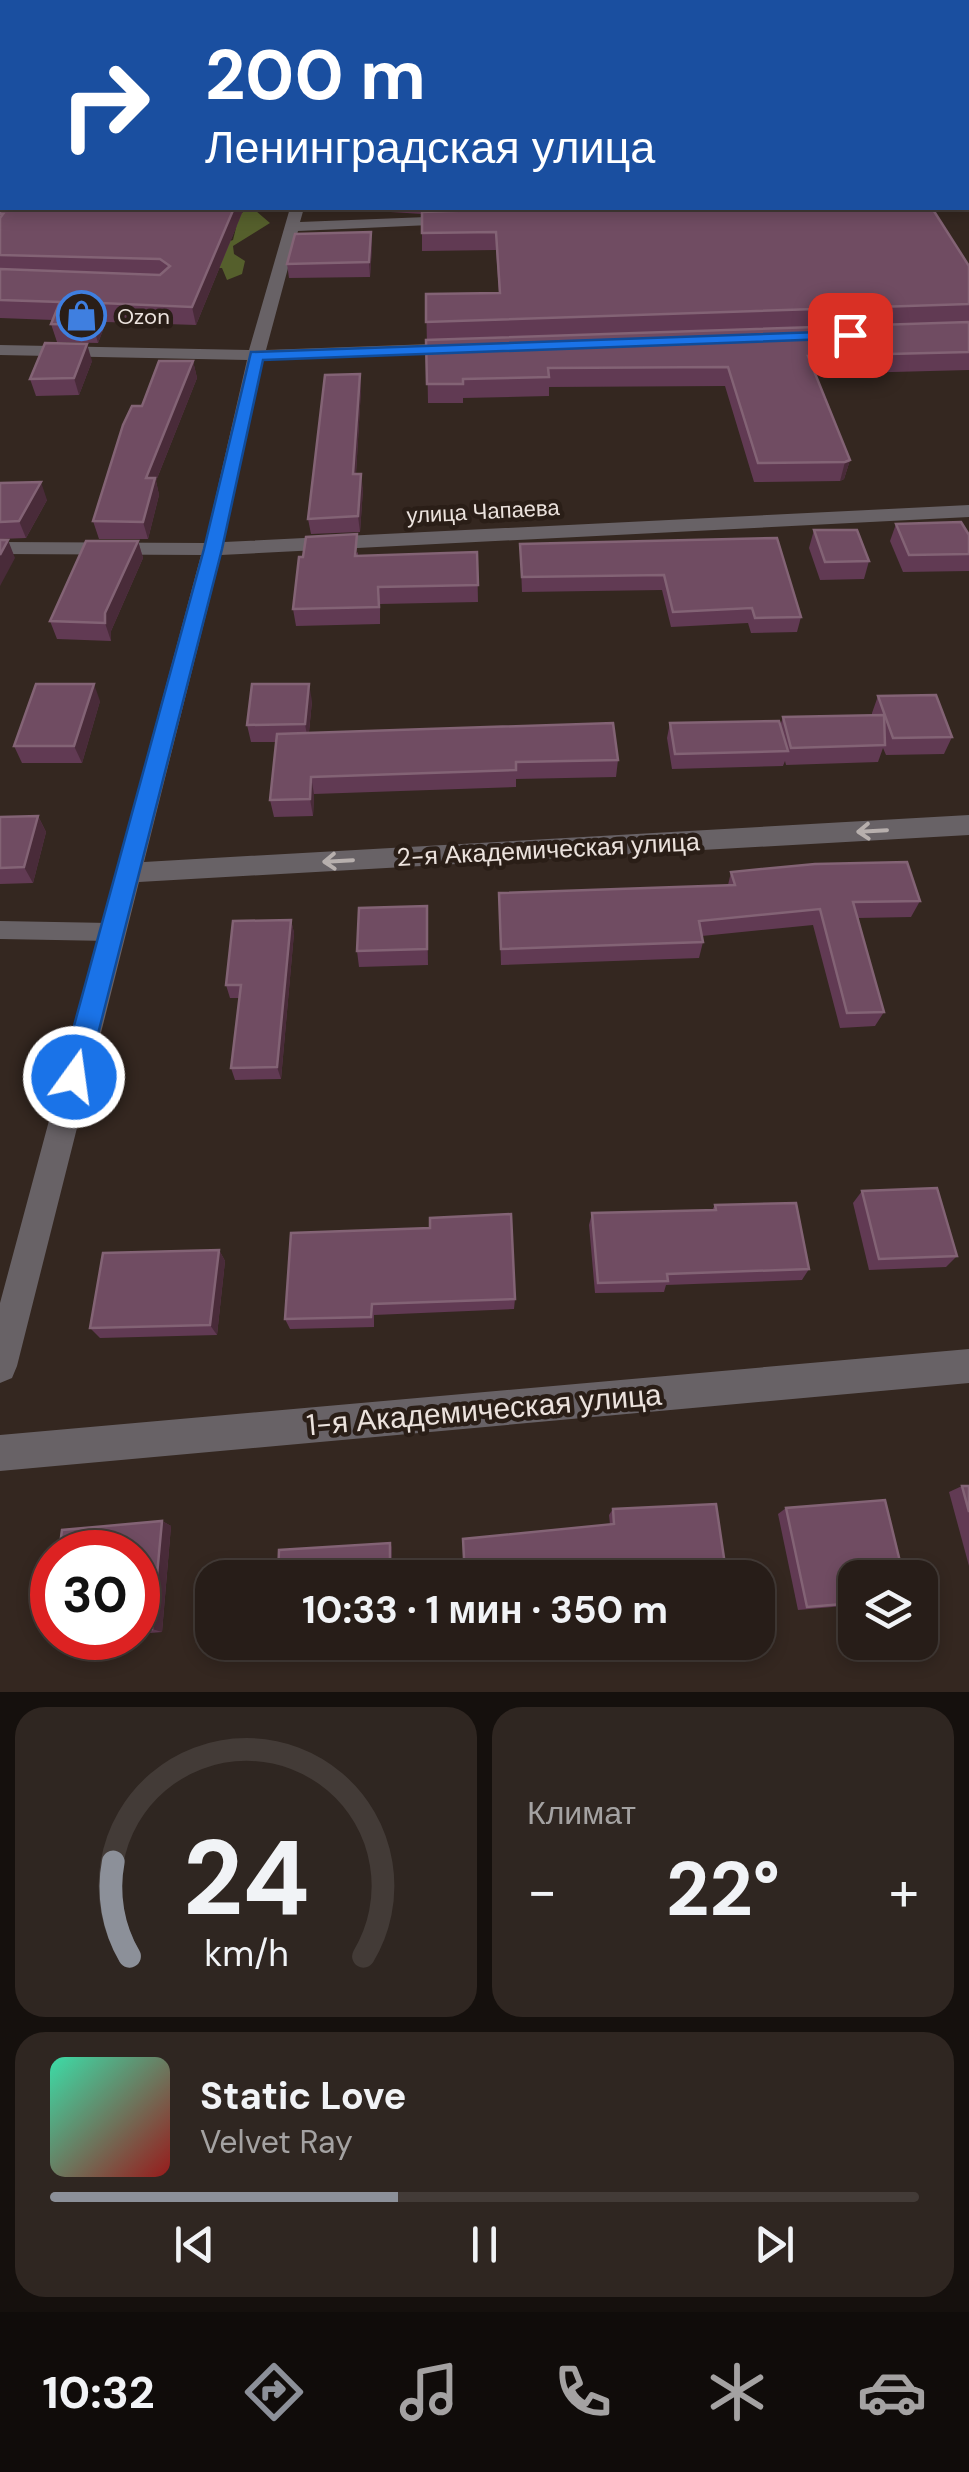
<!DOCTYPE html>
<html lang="ru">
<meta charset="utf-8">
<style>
body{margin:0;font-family:"DM Sans",sans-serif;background:#2f2621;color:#f1f3f6;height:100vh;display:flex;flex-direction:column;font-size:38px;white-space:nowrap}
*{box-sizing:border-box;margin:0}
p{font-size:32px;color:#a4a2a2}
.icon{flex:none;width:55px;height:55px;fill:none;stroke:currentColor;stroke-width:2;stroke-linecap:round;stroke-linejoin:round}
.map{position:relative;height:1692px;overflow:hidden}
.panel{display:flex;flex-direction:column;gap:15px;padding:15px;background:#15100d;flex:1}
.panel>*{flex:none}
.hud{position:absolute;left:0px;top:0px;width:970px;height:210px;box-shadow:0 5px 15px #0003,0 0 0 2px #433b37;background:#1a4fa0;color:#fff;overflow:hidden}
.buttons{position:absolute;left:838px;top:1560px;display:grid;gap:20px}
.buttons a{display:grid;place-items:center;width:100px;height:100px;border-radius:20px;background:#271d18;box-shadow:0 5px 15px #0003,0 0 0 2px #433b37;font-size:50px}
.speed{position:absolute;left:30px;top:1530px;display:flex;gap:20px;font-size:50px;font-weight:700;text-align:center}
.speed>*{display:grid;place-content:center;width:130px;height:130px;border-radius:50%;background:#271d18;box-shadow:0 5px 15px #0003,0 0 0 2px #433b37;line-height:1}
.speed .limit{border:15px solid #d22;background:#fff;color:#111}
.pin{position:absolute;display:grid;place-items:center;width:85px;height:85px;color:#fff;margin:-42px;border-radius:20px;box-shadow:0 5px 15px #0006}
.me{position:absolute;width:110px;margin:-55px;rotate:14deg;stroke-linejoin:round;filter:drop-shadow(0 0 8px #0008)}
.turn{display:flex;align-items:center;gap:35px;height:210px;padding:0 40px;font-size:45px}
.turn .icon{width:130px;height:130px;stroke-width:2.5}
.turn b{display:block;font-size:70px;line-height:85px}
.big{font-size:75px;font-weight:700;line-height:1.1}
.panel .card{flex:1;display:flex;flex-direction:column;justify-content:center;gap:15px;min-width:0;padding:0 35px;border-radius:30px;background:#2f2621}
.panel .dial{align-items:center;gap:0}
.dial svg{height:260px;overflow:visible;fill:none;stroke:#433b37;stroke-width:7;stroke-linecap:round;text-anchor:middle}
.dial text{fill:#f1f3f6;stroke:none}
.song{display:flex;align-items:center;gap:30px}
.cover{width:120px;height:120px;border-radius:15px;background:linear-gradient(135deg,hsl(160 70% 55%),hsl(0 70% 35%))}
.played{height:10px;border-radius:5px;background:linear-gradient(90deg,#8c9099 40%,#433b37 40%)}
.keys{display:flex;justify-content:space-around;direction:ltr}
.heat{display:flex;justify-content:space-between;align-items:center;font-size:55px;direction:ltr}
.panel .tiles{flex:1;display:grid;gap:15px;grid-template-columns:1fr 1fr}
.card:last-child{grid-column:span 2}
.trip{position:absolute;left:195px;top:1560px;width:580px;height:100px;border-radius:30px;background:#271d18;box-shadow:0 5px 15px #0003,0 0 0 2px #433b37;font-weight:700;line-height:100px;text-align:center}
.dock{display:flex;height:160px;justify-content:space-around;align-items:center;background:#100c0a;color:#a4a2a2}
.dock .icon{width:70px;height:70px}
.dock .active{color:#8c9099}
.dock b{font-size:45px;color:#f1f3f6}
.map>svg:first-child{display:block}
</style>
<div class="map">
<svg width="969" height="1692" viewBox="0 0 969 1692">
<rect width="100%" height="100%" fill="#342720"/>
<!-- forest -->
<polygon fill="#555f2c" points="244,211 256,211 270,223 233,246 234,254 245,261 242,274 227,280 222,268 191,268 199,252 233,240 239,216"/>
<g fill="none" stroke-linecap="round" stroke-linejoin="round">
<!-- service -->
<g fill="#686266" fill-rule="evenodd">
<rect x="0" y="184" width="2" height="6"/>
<polygon points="0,921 110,923 117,926 121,932 117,938 110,941 0,939"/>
</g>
<!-- minor -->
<g fill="#686266" fill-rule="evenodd">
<rect x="968" y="103" width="1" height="8"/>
<rect x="968" y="195" width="1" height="8"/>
<polygon points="290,208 304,208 300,222 452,216 459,220 452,224 298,231 266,350 459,343 467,348 459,353 263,360 224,542 969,505 969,517 221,555 144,862 969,815 969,835 139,882 17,1366 12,1378 0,1383 0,1303 201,555 0,554 0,542 205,543 247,360 0,355 0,345 249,350"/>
<polygon points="969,1349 969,1383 0,1471 0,1435"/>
</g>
<!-- tertiary -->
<g fill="#686266" fill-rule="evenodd">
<polygon points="873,0 884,0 885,2 875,2"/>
<polygon points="968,91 969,92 969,101 968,100"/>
</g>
</g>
<!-- wall -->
<g fill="#613a53">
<polygon points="0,0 326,0 326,2 2,2 2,174 0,174"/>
<polygon points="0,208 244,208 196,325 106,322 98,343 57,342 51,324 53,320 0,318"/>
<polygon points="359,208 932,208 969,266 969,370 816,374 850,460 844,479 840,481 754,482 725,386 549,387 549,396 463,398 463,403 428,403 426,294 499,293 496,250 422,251 422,214 359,210"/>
<polygon points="371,232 372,247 370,277 289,278 287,264"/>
<polygon points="92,361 79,395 36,396 30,379"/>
<polygon points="193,361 197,378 156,481 159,495 148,539 99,539 93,521 142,406"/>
<polygon points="361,389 356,474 363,489 360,532 311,534 308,519"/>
<polygon points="0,483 47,500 26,538 0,539"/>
<polygon points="896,524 969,535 969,571 903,572 890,541"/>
<polygon points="814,530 869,561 864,579 820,580 809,548"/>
<polygon points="777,538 801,617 797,632 751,633 748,623 671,627 662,590 522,592 520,544"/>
<polygon points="138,541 143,558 111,631 111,641 57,639 50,621"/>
<polygon points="358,552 358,556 477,552 478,602 380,604 380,624 296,626 293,609"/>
<polygon points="878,696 952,737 944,754 886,755 883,748 878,762 786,765 785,761 783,766 672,769 667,738 670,723 780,726 783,717 872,715 872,713"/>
<polygon points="100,701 82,763 22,763 14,746"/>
<polygon points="312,701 309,732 618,760 616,777 516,779 516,787 314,794 313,816 274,817 270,800 276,742 251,742 247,725"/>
<polygon points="38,816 46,832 33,883 0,884 0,817"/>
<polygon points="731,872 920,901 911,917 858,918 884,1012 875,1026 840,1028 813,925 702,936 703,942 699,958 501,965 499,893 728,885"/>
<polygon points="427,906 428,965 359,967 357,951"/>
<polygon points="291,920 294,933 281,1079 235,1080 231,1068 239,998 230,998 226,985"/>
<polygon points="862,1191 957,1256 946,1267 869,1270 853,1203"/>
<polygon points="715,1205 809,1269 802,1280 666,1285 664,1292 595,1293 589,1225 592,1213 712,1210"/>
<polygon points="291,1233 515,1299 514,1309 374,1315 374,1327 290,1329 285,1319"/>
<polygon points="219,1250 225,1261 217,1335 100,1338 90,1328"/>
<polygon points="962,1486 969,1486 969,1566 949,1492"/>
<polygon points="786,1508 855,1578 855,1605 798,1610 778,1514"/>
<polygon points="613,1509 727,1578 610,1525 609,1515"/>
<polygon points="162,1521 171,1526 162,1632 138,1634 138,1552"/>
<polygon points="52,1638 101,1638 61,1641 48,1639"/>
<polygon points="274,1642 393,1642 393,1652 279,1659 273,1657"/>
</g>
<!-- shaded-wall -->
<g fill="#492b39">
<polygon points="234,208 244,208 196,325 192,307"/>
<polygon points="371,232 372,247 370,277 369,262"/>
<polygon points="101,303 106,322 98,343 93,325"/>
<polygon points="87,344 92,361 79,395 74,378"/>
<polygon points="193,361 197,378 156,481 159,495 148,539 143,522 146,478"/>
<polygon points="360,374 361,389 355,489 353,474"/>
<polygon points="850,460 844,479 840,481 845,462"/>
<polygon points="361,474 363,489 360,532 358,516"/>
<polygon points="41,482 47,500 26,538 19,521"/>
<polygon points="8,540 15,558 0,586 0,555"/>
<polygon points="138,541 143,558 111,631 111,641 105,623 105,613"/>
<polygon points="94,684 100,701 82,763 74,746"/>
<polygon points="309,684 312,701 308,741 305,724"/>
<polygon points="311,777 314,794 313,816 310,799"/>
<polygon points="38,816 46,832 33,883 24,867"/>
<polygon points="291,920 294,933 281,1079 277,1067"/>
<polygon points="219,1250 225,1261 217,1335 210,1325"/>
<polygon points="162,1521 171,1526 162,1632 152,1629"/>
<polygon points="390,1543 392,1547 392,1578 390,1578"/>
</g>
<!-- building -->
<g fill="#704c62" stroke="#836375" stroke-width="2.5">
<polygon points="0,0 322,0 322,2 2,2 2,157 0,157"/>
<polygon points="390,0 873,0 875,2 389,2"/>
<polygon points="968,120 969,122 969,167 968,167"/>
<polygon points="2,204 2,208 234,208 192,307 101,303 93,325 51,324 60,302 0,300 0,269 160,275 170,266 160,259 0,255 0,218 3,214 0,214 0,208"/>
<polygon points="538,208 932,208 969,266 969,304 426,322 426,294 500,293 496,232 422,233 422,212"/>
<polygon points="371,232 369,262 287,264 295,234"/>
<polygon points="969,322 969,352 808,356 850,460 845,462 758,463 728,367 548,368 549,377 463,379 463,384 427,384 426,340"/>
<polygon points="45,343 87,344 74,378 30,379"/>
<polygon points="159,361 193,361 146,478 155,478 143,522 93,521 123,425 132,406 142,406"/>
<polygon points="360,374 353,474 361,474 358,516 308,519 325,375"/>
<polygon points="41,482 19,521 0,522 0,483"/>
<polygon points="961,522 969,535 969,554 909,555 896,524"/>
<polygon points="814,530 857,530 869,561 825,562"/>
<polygon points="357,534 355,556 477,552 478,585 378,587 379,607 293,609 299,557 303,557 306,537"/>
<polygon points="777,538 801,617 755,618 752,608 673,612 664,575 522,577 520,544"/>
<polygon points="0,540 8,540 0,555"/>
<polygon points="86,541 138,541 105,613 105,623 50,621"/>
<polygon points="36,684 94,684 74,746 14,746"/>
<polygon points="252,684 309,684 305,724 247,725"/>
<polygon points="936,695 952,737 893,738 878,696"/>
<polygon points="884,715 885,745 791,748 783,717"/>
<polygon points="779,721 788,751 675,754 670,723"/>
<polygon points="613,723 618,760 516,762 516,770 311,777 310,799 270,800 277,734"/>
<polygon points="38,816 24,867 0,868 0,817"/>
<polygon points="907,862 920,901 853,902 884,1012 847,1013 820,909 699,921 703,942 501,949 499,893 735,885 731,872 815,864"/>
<polygon points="427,906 427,949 357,951 359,908"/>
<polygon points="291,920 277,1067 231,1068 241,985 226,985 233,921"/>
<polygon points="937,1188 957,1256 879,1259 862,1191"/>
<polygon points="796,1203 809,1269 667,1274 668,1281 598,1283 592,1213 716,1210 715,1205"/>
<polygon points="511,1214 515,1299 372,1304 371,1317 285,1319 291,1233 430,1228 430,1218"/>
<polygon points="219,1250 210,1325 90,1328 103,1253"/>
<polygon points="962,1486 969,1486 969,1512"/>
<polygon points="885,1500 904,1578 855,1578 855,1603 807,1607 786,1508"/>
<polygon points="716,1504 727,1578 465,1578 463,1539 614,1524 613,1509"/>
<polygon points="162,1521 152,1629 138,1630 138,1552 59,1552 62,1530"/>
<polygon points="390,1543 390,1578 278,1578 279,1550"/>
<polygon points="52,1604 52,1638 63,1638 48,1639"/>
<polygon points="274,1642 390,1642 390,1650 273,1657"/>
</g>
<!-- one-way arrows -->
<defs><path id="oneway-shaft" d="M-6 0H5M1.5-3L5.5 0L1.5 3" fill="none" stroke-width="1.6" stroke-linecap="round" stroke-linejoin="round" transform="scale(2.5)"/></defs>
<g stroke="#b7afad">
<use href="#oneway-shaft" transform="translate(872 831) rotate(177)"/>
<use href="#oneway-shaft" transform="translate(338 861) rotate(177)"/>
</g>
<!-- route -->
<polygon fill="#1a73e8" stroke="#114b97" stroke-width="2.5" points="850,331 855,332 855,338 263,360 222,549 87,1077 83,1085 74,1089 64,1085 60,1077 204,549 251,352"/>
<!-- icons -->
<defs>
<symbol id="shop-ring" viewBox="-11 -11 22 22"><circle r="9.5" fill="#2a1e17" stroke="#3f7fe0" stroke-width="1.5"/><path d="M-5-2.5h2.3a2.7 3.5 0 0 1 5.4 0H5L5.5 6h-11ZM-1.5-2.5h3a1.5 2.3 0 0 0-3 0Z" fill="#3f7fe0"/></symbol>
</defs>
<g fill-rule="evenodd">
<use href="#shop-ring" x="54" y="288" width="55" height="55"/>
</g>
<g text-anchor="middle" stroke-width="9" stroke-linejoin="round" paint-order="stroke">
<!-- far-poi labels -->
<g font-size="22" fill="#ebe2dd" stroke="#2a1e17" text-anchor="start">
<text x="117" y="324">Ozon</text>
</g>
<!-- far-street labels -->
<g font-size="22" fill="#ebe2dd" stroke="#2a1e17">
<text transform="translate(483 511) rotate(-3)" y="8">улица Чапаева</text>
</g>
<!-- street labels -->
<g font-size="25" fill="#ebe2dd" stroke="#2a1e17">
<text transform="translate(548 849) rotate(-3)" y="9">2-я Академическая улица</text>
</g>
<!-- near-street labels -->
<g font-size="30" fill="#ebe2dd" stroke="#2a1e17">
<text transform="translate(484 1410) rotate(-5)" y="10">1-я Академическая улица</text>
</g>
</g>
</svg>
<div class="buttons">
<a><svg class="icon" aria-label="layers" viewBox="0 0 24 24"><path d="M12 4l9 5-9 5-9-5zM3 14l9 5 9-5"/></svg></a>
</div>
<div class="speed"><div class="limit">30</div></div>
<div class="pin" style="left:850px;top:335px;background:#d93025"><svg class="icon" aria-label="arrive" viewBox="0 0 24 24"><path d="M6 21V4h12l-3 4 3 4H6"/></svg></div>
<svg class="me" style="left:74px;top:1077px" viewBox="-20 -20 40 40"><circle r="17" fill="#1a73e8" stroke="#fff" stroke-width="3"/><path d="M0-11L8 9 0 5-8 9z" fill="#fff"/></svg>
<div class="trip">10:33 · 1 мин · 350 m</div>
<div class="hud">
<div class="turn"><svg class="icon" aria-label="right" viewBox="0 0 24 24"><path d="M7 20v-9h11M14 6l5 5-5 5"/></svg><div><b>200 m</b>Ленинградская улица</div></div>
</div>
</div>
<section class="panel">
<div class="tiles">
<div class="card dial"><svg viewBox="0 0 100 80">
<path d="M14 69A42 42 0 1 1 86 69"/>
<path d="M14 69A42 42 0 0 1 9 40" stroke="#8c9099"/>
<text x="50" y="56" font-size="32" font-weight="700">24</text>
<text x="50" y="72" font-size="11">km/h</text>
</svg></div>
<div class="card"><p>Климат</p>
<div class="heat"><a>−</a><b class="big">22°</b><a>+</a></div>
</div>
<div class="card">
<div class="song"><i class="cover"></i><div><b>Static Love</b><p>Velvet Ray</p></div></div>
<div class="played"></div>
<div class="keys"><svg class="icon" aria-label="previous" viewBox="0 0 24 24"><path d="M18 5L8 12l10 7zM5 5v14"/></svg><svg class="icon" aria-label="pause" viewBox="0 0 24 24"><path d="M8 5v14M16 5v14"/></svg><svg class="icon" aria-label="next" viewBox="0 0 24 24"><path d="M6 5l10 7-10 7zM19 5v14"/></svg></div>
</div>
</div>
</section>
<nav class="dock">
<b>10:32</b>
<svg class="icon active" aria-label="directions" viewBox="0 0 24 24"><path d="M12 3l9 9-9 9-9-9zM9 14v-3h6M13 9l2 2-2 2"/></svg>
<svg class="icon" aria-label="music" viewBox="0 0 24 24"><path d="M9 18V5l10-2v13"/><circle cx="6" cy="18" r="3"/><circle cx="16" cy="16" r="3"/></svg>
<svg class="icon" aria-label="phone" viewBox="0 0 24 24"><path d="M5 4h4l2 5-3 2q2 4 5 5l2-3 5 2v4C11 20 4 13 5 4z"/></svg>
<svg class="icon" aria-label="climate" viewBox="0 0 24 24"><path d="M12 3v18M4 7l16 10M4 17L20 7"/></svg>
<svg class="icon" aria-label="car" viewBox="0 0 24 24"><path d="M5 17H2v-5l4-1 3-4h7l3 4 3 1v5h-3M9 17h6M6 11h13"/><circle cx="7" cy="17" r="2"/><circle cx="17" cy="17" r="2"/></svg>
</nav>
